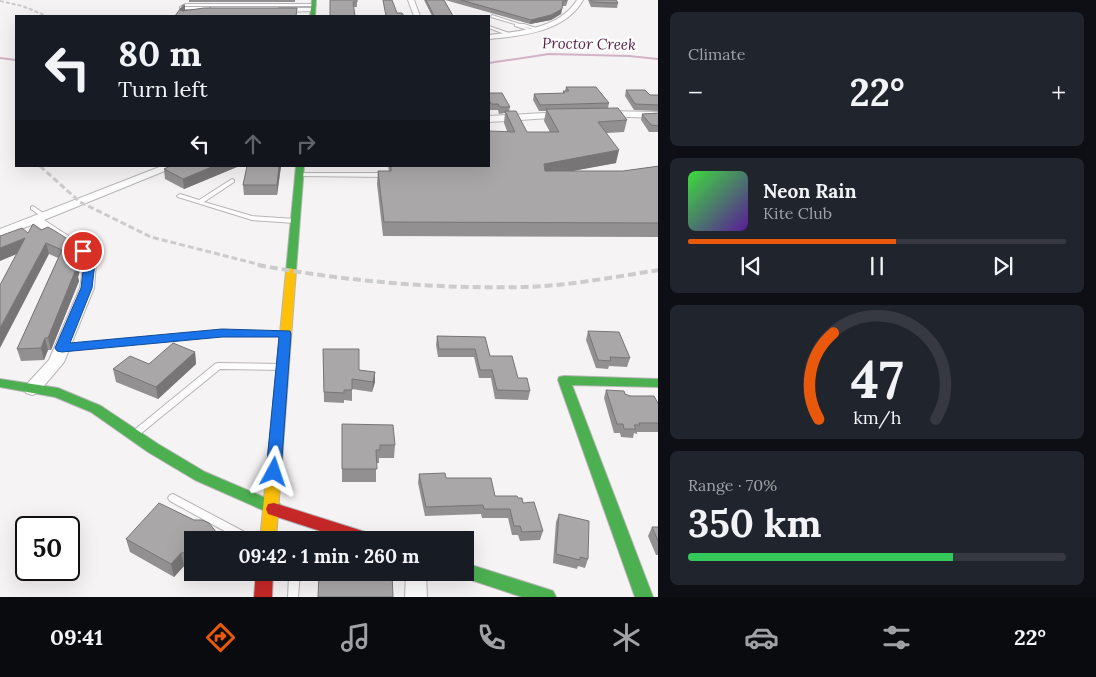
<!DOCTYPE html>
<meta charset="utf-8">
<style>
body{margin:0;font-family:Lora,serif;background:#20242c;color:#f1f3f6;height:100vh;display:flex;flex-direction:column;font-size:19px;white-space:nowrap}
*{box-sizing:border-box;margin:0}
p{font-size:16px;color:#9ea1a6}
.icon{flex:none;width:28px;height:28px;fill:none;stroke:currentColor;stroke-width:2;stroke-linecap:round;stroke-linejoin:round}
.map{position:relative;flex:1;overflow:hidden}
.details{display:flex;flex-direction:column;gap:12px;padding:12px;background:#0d0f14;width:438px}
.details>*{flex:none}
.hud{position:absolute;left:15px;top:15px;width:475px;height:152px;border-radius:0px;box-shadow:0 5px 20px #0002;background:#171b24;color:#f1f3f6;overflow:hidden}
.speed{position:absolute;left:15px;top:516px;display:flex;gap:10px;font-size:25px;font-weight:700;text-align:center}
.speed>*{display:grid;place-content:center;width:65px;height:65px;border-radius:50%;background:#171b24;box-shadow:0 5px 20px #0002;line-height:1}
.speed .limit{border:2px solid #111;border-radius:8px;background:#fff;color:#111}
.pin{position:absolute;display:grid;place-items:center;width:42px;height:42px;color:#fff;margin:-21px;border:2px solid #fff;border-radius:50%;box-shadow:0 1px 5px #0007}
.me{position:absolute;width:55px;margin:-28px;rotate:5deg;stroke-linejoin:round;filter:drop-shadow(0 0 4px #0008)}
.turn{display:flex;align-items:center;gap:18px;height:105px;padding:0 20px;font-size:22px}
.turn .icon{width:65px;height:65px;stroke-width:2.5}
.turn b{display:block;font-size:35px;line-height:42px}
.lanes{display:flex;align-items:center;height:48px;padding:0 20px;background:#0003;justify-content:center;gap:25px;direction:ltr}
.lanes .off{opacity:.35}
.big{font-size:38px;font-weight:700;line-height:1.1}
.details .tile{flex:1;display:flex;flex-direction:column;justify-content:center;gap:8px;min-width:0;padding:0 18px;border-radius:8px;background:#20242c}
.details .dial{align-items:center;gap:0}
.dial svg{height:130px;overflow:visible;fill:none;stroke:#363941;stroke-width:7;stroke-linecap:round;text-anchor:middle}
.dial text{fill:#f1f3f6;stroke:none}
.song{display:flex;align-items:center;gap:15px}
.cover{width:60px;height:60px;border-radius:8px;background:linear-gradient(135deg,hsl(120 70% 55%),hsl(270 70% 35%))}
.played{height:5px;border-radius:2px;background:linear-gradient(90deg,#ea580c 55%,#363941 55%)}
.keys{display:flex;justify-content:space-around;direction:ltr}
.heat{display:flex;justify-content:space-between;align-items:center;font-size:28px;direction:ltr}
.charge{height:8px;border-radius:4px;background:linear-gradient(90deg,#34c759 70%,#363941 0)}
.trip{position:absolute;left:184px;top:531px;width:290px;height:50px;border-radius:0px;background:#171b24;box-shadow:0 5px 20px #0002;font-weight:700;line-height:50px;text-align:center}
.menu{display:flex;height:80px;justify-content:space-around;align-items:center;background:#090b0e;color:#9ea1a6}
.menu .icon{width:35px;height:35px}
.menu .current{color:#ea580c}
.menu b{font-size:22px;color:#f1f3f6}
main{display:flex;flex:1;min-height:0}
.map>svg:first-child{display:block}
</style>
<main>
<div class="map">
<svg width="659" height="597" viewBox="0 0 659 597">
<rect width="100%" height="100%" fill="#f6f3f5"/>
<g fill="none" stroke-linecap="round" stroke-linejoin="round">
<!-- stream -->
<g stroke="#d2b3c6" stroke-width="2">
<polyline points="0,58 16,60"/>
<polyline points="489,63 549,54 629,56 659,59"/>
</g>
<defs>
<g id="lane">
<polygon points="185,4 314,4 316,5 314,6 186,6 184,7 208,7 210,8 208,9 180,9 180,7"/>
<polygon points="492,15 520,24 524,24 539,29 537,30 522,26 533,30 531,31 515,26 515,24 491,17"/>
<polygon points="489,26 509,33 510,34 507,35 489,28"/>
<polygon points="300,173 387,173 390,175 387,177 298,176 298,174"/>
<polygon points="232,179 234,180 234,182 204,202 252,216 295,219 298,221 295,223 252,220 178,197 177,196 180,194 199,200"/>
<polygon points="33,206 46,215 46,217 42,217 31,209 31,207"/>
<polygon points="222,331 283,332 287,334 283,336 222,335 62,350 58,348 62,346"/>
<polygon points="218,363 279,364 282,365 283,367 282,369 279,370 220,369 139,435 136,436 133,435 132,433 133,431 215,364"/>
<polygon points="173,494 254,537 255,540 241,540 170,501 168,498 170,495"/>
<polygon points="278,572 300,572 298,597 288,597 289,576 283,577 279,575"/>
</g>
<g id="street">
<polygon points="408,0 414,0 420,16 414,16"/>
<path d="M577,0h6c-18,32 -61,36 -94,39v-4c31,-4 70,-6 88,-35z"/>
<polygon points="313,8 315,9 315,11 279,12 276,10 279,8"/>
<polygon points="604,111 659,112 659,118 601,116 601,112"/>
<polygon points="563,112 566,113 566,117 489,122 489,116"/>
<polygon points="162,166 177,166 44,220 87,248 96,263 94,288 64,362 38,393 32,395 26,393 24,389 26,385 49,360 80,288 84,263 78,253 34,224 0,237 0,229"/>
<polygon points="406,572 426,572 427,597 405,597"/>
</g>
<g id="fast">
<polygon points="312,0 316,0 315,16 310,16"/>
<polygon points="296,166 304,166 296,271 291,274 286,271"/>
<polygon points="564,376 659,379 659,387 572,385 653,597 635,597 558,380 559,377"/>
<polygon points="0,379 58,388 101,406 158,444 205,472 280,504 282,509 280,514 274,515 195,480 148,452 91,412 55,397 0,387"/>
<polygon points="465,563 547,589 553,591 556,597 522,597 459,576 457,572 465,572"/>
</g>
<polygon id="slow" points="291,268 296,271 276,540 260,540 286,271"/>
<g id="jam">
<polygon points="274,503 375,535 377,540 348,540 268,514 266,509 268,504"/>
<polygon points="256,572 273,572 272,597 254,597"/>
</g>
</defs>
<!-- lane casing -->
<use href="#lane" stroke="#b7b5b7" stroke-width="2"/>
<!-- street casing -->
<use href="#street" stroke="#b7b5b7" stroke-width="2"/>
<!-- fast casing -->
<use href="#fast" stroke="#b7b5b7" stroke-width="2"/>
<!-- slow casing -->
<use href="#slow" stroke="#b7b5b7" stroke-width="2"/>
<!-- jam casing -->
<use href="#jam" stroke="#b7b5b7" stroke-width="2"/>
<!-- lane -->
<use href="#lane" fill="#fefdfe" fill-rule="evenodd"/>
<!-- street -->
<use href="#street" fill="#fefdfe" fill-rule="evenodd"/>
<!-- fast -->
<use href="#fast" fill="#4caf50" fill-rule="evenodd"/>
<!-- slow -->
<use href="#slow" fill="#ffc107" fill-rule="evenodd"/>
<!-- jam -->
<use href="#jam" fill="#c62828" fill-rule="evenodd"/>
<!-- rail-far2 -->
<polyline stroke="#ccc" stroke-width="2" stroke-dasharray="4 2" stroke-linecap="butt" points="0,1 22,6 47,16"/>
<!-- rail-far1 -->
<polyline stroke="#ccc" stroke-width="3" stroke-dasharray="6 3" stroke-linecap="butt" points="40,166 80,202 151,237 265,266"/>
<!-- rail -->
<path stroke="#ccc" stroke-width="4" stroke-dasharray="8 4" stroke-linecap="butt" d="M258,265c87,16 176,24 265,22 45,-1 91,-10 136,-17"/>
</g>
<!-- wall -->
<g fill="#929091">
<rect x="189" y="0" width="106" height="2"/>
<polygon points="357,0 357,7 354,7 330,16"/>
<polygon points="424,0 444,0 453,16 432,16"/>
<polygon points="445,0 568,0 566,6 562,6 561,14 551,20 530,24"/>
<polygon points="588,0 616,0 618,3 617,8 591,7"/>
<polygon points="566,87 609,103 608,108 627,120 624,132 607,133 616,163 570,171 623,171 659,166 659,237 383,236 377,184 378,171 389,171 388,166 489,166 507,131 504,123 505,113 499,114 498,110 490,110 489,107 489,93 510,107 509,111 527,132 550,132 544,121 546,111 539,111 533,100 534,94 563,93 563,91 565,91"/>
<polygon points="626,90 650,95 659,95 659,111 634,110 625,96"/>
<polygon points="659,113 659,132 649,132 641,120 642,114"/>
<polygon points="170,166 237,166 237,167 184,189 165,179 164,169"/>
<polygon points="247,166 281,166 277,195 244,195 243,185"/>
<polygon points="33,224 82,263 78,277 79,281 51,350 48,350 44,360 21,361 17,349 58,258 49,254 28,233"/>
<polygon points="588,331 630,358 627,367 609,366 608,369 596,368 586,340"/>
<polygon points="437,336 485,337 490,356 518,378 530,391 528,400 495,399 491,378 479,378 474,357 438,357 436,345"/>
<polygon points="323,349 359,370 375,372 375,382 372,392 352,389 352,401 344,400 344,403 324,402"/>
<polygon points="195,352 196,364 158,399 116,382 113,369 149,364"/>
<polygon points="606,390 625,394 659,405 659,432 637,432 637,434 634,433 633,438 621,437 620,433 614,433 604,398"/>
<polygon points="342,424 395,445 394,458 379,458 379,463 376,463 376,482 342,482"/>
<polygon points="419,474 446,478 495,496 518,498 523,503 543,531 540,540 520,541 518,535 512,535 508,518 482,518 481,514 425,516 418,483"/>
<polygon points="559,514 588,559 585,568 578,566 577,569 553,563 556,522"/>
<polygon points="652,527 659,527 659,555 656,555 648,536"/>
<polygon points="126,539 192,540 192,565 184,566 174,577 130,552"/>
</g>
<!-- shaded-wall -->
<g fill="#777576">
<polygon points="185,5 185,11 181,16 180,10"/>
<polygon points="562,9 561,14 551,20 530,24 531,20"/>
<polygon points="619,150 616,163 541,177 544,164"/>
<polygon points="214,166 237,166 237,167 184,189 183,179"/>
<polygon points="279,166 281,166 277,195 277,185"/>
<polygon points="25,238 29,249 0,261 0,248"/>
<polygon points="46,243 49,254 0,348 0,328"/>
<polygon points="79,252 82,263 78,277 79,281 51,350 48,338"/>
<polygon points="45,338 48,350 44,360 41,348"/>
<polygon points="195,352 196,364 158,399 156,387"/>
<polygon points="375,372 375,382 372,392 373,382"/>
<polygon points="217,533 218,540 215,540"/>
<polygon points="181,553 184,566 174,577 171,564"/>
</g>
<!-- building -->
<g fill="#aaa7a9" stroke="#777576">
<polygon points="330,0 357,0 357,2 353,2 355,16 330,16"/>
<polygon points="383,0 392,0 397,13 402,13 404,16 386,16"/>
<polygon points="426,0 444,0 453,16 434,16"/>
<polygon points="461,0 567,0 566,1 563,1 562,9 551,15 531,20"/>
<polygon points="591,0 616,0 618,3 592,2"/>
<polygon points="183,5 185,5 180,10 183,11 204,8 297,8 296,16 175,16"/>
<polygon points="566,87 596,87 609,103 540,105 534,94 565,93 563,91 569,91"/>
<polygon points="626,90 645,90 650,95 659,95 659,105 635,104"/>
<polygon points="489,93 502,93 510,107 500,107 498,104 491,104 489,99"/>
<polygon points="618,108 627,120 598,122 619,150 544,164 545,171 623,171 659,166 659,223 384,222 378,171 391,171 391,166 489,166 489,131 515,132 505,111 516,111 527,132 559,132 546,109"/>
<polygon points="659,113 659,126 651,125 642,114"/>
<polygon points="170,166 214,166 183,179 164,169"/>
<polygon points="247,166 279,166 277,185 243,185"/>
<polygon points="33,224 41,230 48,227 55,231 74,243 79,252 74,270 76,269 48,338 45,338 41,348 17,349 62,250 46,243 0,328 0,285 25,238 0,248 0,236 22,228 28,233"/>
<polygon points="588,331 619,332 630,358 610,357 611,361 598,360"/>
<polygon points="437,336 485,337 490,356 512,356 518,378 527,378 530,391 497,390 492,370 480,370 475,349 439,349"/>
<polygon points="173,343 195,352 156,387 113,369 130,356 149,364"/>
<polygon points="323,349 359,349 359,370 375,372 373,382 352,379 352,390 344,390 344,393 324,392"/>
<polygon points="606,390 624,391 625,394 630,396 654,396 659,405 659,423 639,423 640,425 634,425 636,429 624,429 623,424 617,424"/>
<polygon points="342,424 393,425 395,445 380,445 380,450 376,450 377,469 342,469"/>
<polygon points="445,473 446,478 491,478 495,496 517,496 518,498 522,498 523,503 534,502 543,531 522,532 520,526 514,526 510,509 484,509 483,505 426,507 419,474"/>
<polygon points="159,503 194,520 202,520 209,523 217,533 215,540 192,540 192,552 181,553 171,564 126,539"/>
<polygon points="559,514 589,521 588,559 580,557 580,560 556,554"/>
<polygon points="652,527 659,527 659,543"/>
<polygon points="319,572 392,573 393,597 318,597"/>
</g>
<!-- route -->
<polygon fill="#1a73e8" stroke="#114b97" points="79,248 87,248 95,263 92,288 70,343 222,329 290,331 291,334 281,472 279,477 274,478 269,477 266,472 279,337 222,337 62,352 57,351 55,348 81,288 84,263 78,251"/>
<g text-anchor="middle" stroke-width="5" stroke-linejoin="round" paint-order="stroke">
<!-- far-water labels -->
<g font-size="15" font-style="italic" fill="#592347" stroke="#fff">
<text transform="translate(589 44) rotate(1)" y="5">Proctor Creek</text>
</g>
</g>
</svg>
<div class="speed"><div class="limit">50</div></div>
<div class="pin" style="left:83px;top:251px;background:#d93025"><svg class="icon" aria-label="arrive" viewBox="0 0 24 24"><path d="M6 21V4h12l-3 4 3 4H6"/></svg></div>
<svg class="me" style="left:274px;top:472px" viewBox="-20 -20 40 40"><path d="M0-17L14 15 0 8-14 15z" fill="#1a73e8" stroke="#fff" stroke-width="4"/></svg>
<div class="trip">09:42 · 1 min · 260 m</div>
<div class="hud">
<div class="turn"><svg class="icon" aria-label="left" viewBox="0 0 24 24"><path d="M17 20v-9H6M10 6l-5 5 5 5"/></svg><div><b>80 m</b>Turn left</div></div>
<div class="lanes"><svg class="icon" aria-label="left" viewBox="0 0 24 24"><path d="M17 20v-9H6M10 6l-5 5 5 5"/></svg><svg class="icon off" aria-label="ahead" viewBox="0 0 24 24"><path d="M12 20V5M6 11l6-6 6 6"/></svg><svg class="icon off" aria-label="right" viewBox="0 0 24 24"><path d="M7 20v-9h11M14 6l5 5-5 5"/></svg></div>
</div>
</div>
<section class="details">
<div class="tile"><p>Climate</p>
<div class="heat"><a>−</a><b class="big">22°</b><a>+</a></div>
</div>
<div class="tile">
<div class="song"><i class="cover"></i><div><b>Neon Rain</b><p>Kite Club</p></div></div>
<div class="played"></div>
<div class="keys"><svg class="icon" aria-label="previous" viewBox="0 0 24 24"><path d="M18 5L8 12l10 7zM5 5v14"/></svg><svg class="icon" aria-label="pause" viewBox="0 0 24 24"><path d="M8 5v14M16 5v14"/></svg><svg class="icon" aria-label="next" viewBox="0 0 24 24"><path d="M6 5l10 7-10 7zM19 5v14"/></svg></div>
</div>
<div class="tile dial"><svg viewBox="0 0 100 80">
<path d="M14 69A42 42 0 1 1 86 69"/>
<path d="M14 69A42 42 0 0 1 23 16" stroke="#ea580c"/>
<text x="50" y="56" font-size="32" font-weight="700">47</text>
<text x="50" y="72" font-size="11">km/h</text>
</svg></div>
<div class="tile"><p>Range · 70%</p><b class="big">350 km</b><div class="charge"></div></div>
</section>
</main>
<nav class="menu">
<b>09:41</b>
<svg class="icon current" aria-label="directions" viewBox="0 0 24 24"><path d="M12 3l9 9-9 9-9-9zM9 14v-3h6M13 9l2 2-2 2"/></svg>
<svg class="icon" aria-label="music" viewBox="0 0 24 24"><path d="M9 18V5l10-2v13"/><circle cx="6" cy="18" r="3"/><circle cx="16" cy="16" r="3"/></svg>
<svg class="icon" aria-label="phone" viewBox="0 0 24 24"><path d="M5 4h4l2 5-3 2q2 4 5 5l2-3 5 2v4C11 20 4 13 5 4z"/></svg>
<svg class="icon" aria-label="climate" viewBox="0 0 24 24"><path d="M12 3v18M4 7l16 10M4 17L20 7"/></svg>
<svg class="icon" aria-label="car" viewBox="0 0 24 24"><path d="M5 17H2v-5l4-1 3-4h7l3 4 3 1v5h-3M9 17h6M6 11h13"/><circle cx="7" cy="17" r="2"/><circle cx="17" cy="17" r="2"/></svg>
<svg class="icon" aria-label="filters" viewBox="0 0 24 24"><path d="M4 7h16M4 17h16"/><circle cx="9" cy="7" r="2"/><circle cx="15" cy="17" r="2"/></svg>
<b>22°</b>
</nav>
